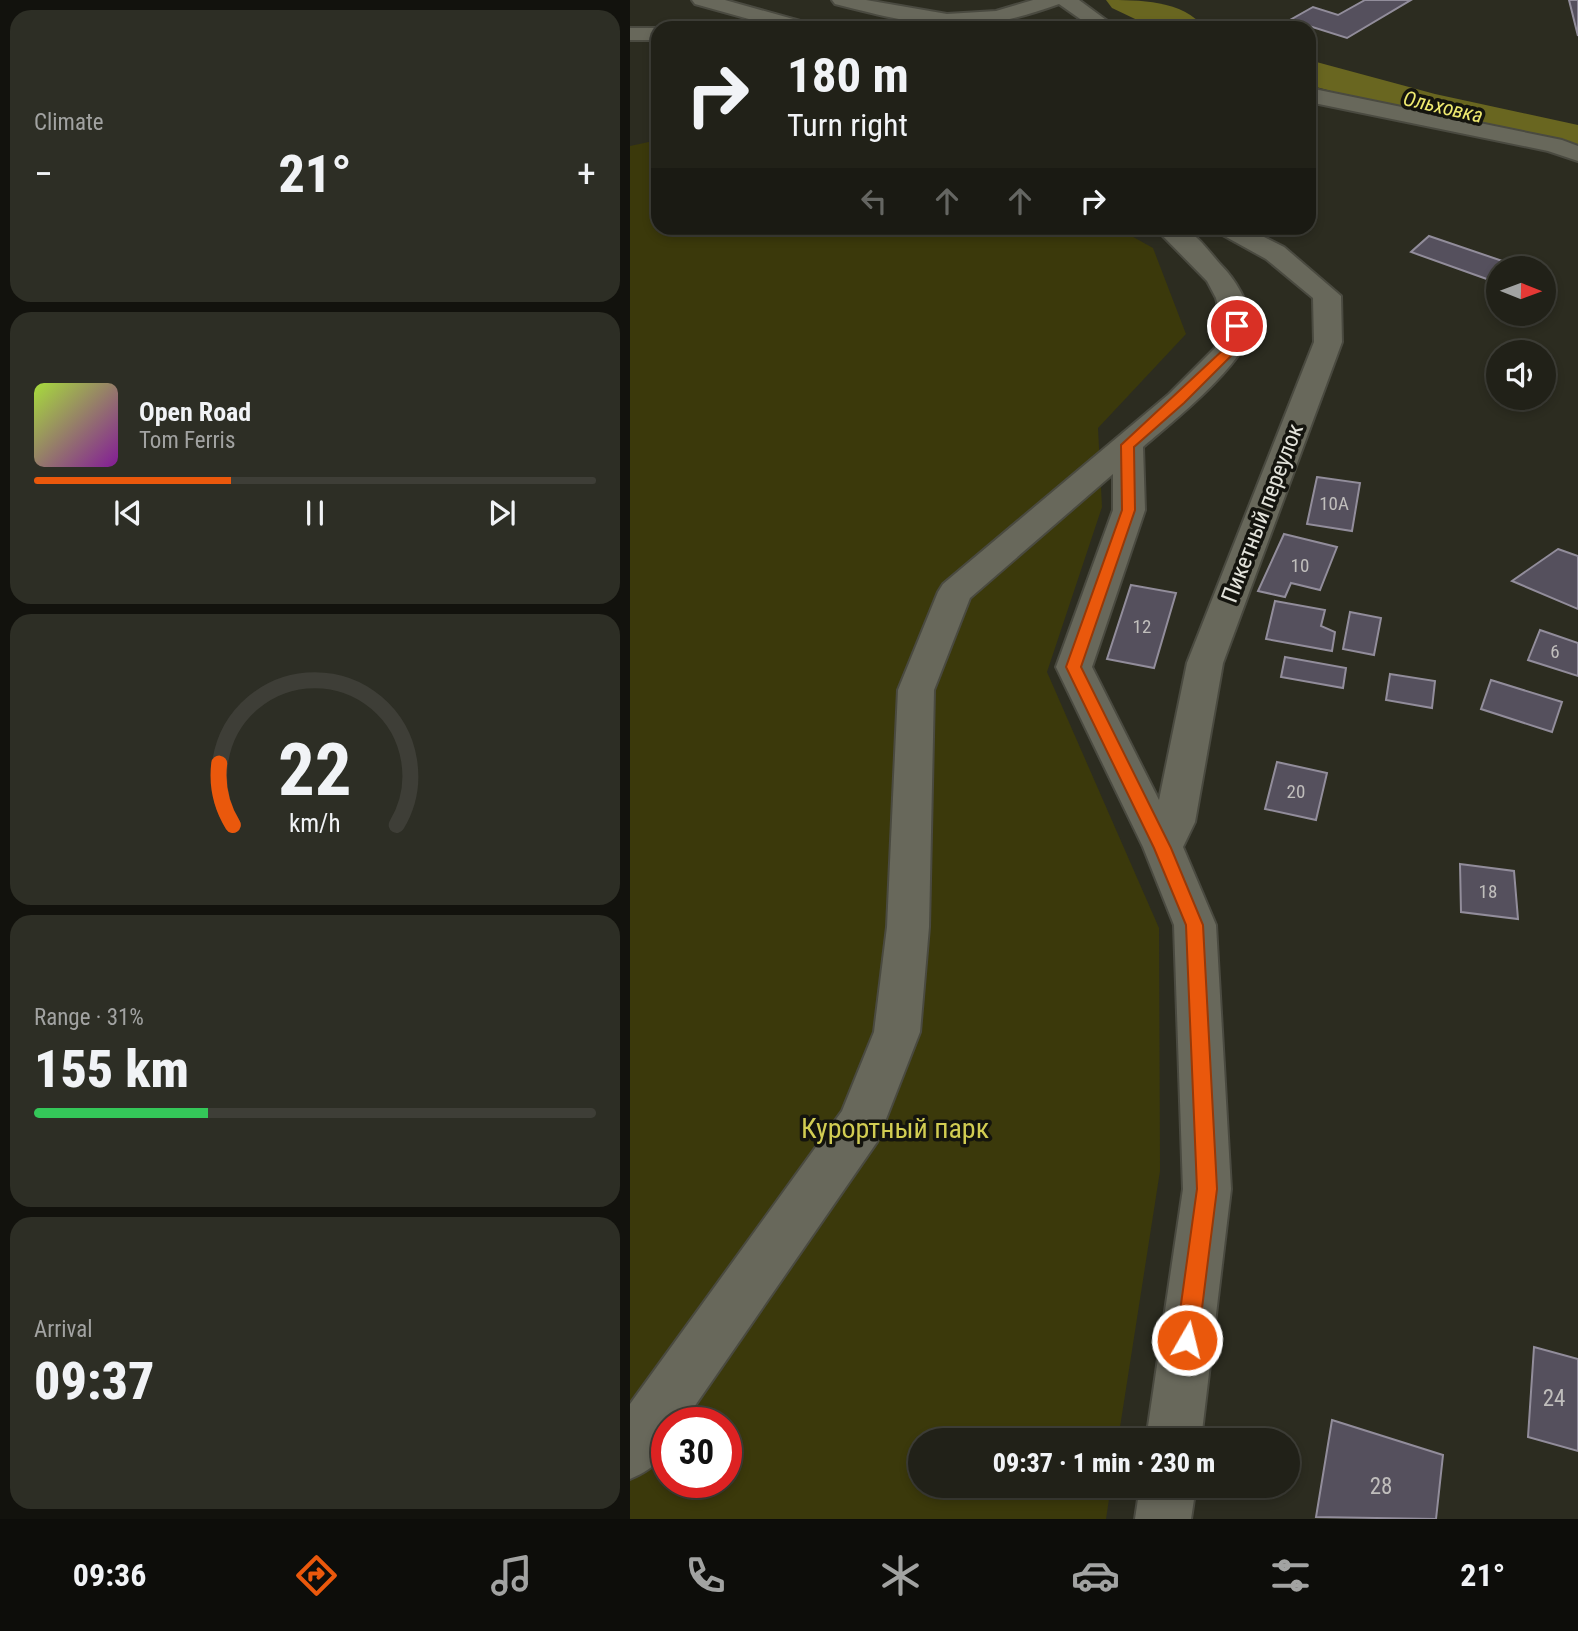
<!DOCTYPE html>
<meta charset="utf-8">
<style>
body{margin:0;font-family:"Roboto Condensed",sans-serif;background:#2d2e25;color:#f1f3f6;height:100vh;display:flex;flex-direction:column;font-size:26px;white-space:nowrap}
*{box-sizing:border-box;margin:0}
p{font-size:23px;color:#a2a3a2}
.icon{flex:none;width:38px;height:38px;fill:none;stroke:currentColor;stroke-width:2;stroke-linecap:round;stroke-linejoin:round}
.map{position:relative;flex:1;overflow:hidden}
.sheet{display:flex;flex-direction:column;gap:10px;padding:10px;background:#12120d;width:630px}
.sheet>*{flex:none}
.guide{position:absolute;left:21px;top:21px;width:665px;height:214px;border-radius:21px;box-shadow:0 4px 10px #0003,0 0 0 2px #3e3e37;background:#212118;color:#f1f3f6;overflow:hidden}
.needle{width:46px;rotate:91deg}
.tools{position:absolute;left:856px;top:256px;display:grid;gap:14px}
.tools a{display:grid;place-items:center;width:70px;height:70px;border-radius:50%;background:#212118;box-shadow:0 4px 10px #0003,0 0 0 2px #3e3e37;font-size:35px}
.speed{position:absolute;left:21px;top:1407px;display:flex;gap:14px;font-size:35px;font-weight:700;text-align:center}
.speed>*{display:grid;place-content:center;width:91px;height:91px;border-radius:50%;background:#212118;box-shadow:0 4px 10px #0003,0 0 0 2px #3e3e37;line-height:1}
.speed .limit{border:10px solid #d22;background:#fff;color:#111}
.pin{position:absolute;display:grid;place-items:center;width:60px;height:60px;color:#fff;margin:-30px;border:4px solid #fff;border-radius:50%;box-shadow:0 2px 7px #0007}
.me{position:absolute;width:77px;margin:-38px;rotate:8deg;stroke-linejoin:round;filter:drop-shadow(0 0 5px #0008)}
.turn{display:flex;align-items:center;gap:24px;height:147px;padding:0 21px;font-size:32px}
.turn .icon{width:91px;height:91px;stroke-width:2.5}
.turn b{display:block;font-size:49px;line-height:60px}
.lanes{display:flex;align-items:center;height:66px;padding:0 21px;background:#0003;justify-content:center;gap:35px;direction:ltr}
.lanes .off{opacity:.35}
.big{font-size:52px;font-weight:800;line-height:1.1}
.sheet .widget{flex:1;display:flex;flex-direction:column;justify-content:center;gap:10px;min-width:0;padding:0 24px;border-radius:21px;background:#2d2e25}
.sheet .dial{align-items:center;gap:0}
.dial svg{height:182px;overflow:visible;fill:none;stroke:#3e3e37;stroke-width:7;stroke-linecap:round;text-anchor:middle}
.dial text{fill:#f1f3f6;stroke:none}
.song{display:flex;align-items:center;gap:21px}
.cover{width:84px;height:84px;border-radius:10px;background:linear-gradient(135deg,hsl(80 70% 55%),hsl(290 70% 35%))}
.played{height:7px;border-radius:4px;background:linear-gradient(90deg,#ea580c 35%,#3e3e37 35%)}
.keys{display:flex;justify-content:space-around;direction:ltr}
.heat{display:flex;justify-content:space-between;align-items:center;font-size:38px;direction:ltr}
.charge{height:10px;border-radius:5px;background:linear-gradient(90deg,#34c759 31%,#3e3e37 0)}
.trip{position:absolute;left:278px;top:1428px;width:392px;height:70px;border-radius:35px;background:#212118;box-shadow:0 4px 10px #0003,0 0 0 2px #3e3e37;font-weight:800;line-height:70px;text-align:center}
.dock{display:flex;height:112px;justify-content:space-around;align-items:center;background:#0d0d0a;color:#a2a3a2}
.dock .icon{width:49px;height:49px}
.dock .on{color:#ea580c}
.dock b{font-size:32px;color:#f1f3f6}
main{display:flex;flex:1;min-height:0}
.map>svg:first-child{display:block}
</style>
<main>
<section class="sheet">
<div class="widget"><p>Climate</p>
<div class="heat"><a>−</a><b class="big">21°</b><a>+</a></div>
</div>
<div class="widget">
<div class="song"><i class="cover"></i><div><b>Open Road</b><p>Tom Ferris</p></div></div>
<div class="played"></div>
<div class="keys"><svg class="icon" aria-label="previous" viewBox="0 0 24 24"><path d="M18 5L8 12l10 7zM5 5v14"/></svg><svg class="icon" aria-label="pause" viewBox="0 0 24 24"><path d="M8 5v14M16 5v14"/></svg><svg class="icon" aria-label="next" viewBox="0 0 24 24"><path d="M6 5l10 7-10 7zM19 5v14"/></svg></div>
</div>
<div class="widget dial"><svg viewBox="0 0 100 80">
<path d="M14 69A42 42 0 1 1 86 69"/>
<path d="M14 69A42 42 0 0 1 8 42" stroke="#ea580c"/>
<text x="50" y="56" font-size="32" font-weight="700">22</text>
<text x="50" y="72" font-size="11">km/h</text>
</svg></div>
<div class="widget"><p>Range · 31%</p><b class="big">155 km</b><div class="charge"></div></div>
<div class="widget"><p>Arrival</p><b class="big">09:37</b></div>
</section>
<div class="map">
<svg width="948" height="1519" viewBox="0 0 948 1519">
<rect width="100%" height="100%" fill="#2c2c20"/>
<!-- green -->
<path fill="#3b390b" fill-rule="evenodd" d="M28,140v88h459l36,20 33,86 -88,94 4,79 -55,165 112,256 1,243 -42,269h-198v46h191l-5,33h-476v-1373zM37,1423h59v59h-59z"/>
<g fill="none" stroke-linecap="round" stroke-linejoin="round">
<!-- river -->
<g fill="#696620" fill-rule="evenodd">
<path d="M476,0c32,0 78,0 98,28h-50l-42,-20z"/>
<polygon points="679,60 805,94 948,125 948,151 799,118 679,85"/>
</g>
</g>
<!-- building -->
<g fill="#55505d" stroke="#928d9b" stroke-width="2">
<polygon points="735,0 781,0 717,38 660,20 683,7 708,15"/>
<polygon points="939,0 948,0 948,36"/>
<polygon points="799,236 893,268 868,268 868,283 781,252"/>
<polygon points="687,477 730,483 722,531 677,524"/>
<polygon points="654,534 707,547 690,590 661,583 655,597 628,591"/>
<polygon points="928,549 948,556 948,609 882,581"/>
<polygon points="501,585 546,593 524,668 477,659"/>
<polygon points="645,601 695,610 691,626 705,632 702,651 636,639"/>
<polygon points="720,612 751,618 744,655 713,649"/>
<polygon points="910,630 948,643 948,676 898,660"/>
<polygon points="655,657 716,668 713,688 651,677"/>
<polygon points="760,674 805,681 802,708 756,700"/>
<polygon points="861,680 932,702 922,732 851,709"/>
<polygon points="647,762 697,773 686,820 635,809"/>
<polygon points="830,864 884,871 888,919 831,912"/>
<polygon points="904,1347 948,1359 948,1451 898,1437"/>
<polygon points="702,1420 813,1455 806,1519 686,1517"/>
</g>
<g fill="none" stroke-linecap="round" stroke-linejoin="round">
<defs>
<g id="street">
<polygon points="62,0 95,0 181,24 184,28 151,28 65,4"/>
<path d="M202,0h34l81,14 49,-3 37,-11h46l38,28h-24l-34,-24c-90,33 -134,23 -224,0z"/>
<polygon points="0,28 29,28 28,40 0,40"/>
<polygon points="679,88 932,140 948,146 948,161 918,151 679,102"/>
<path d="M525,228c7,0 19,-3 26,0 15,4 29,25 39,36 15,15 30,39 31,61 1,34 -82,100 -108,122l2,63 -53,157 67,133 28,-137 127,-321 -1,-44 -47,-39 -47,-26 -4,-5h31l38,19 57,49 1,46 -119,321 -28,159 -12,25 33,78 15,264 -30,251h-55l37,-251 -9,-264 -31,-78 -87,-180 57,-157v-36l-143,124 -36,92 -5,237 -9,105 -43,110 -194,281h-16c0,32 -7,43 -37,56v-75l212,-293 32,-79 13,-105 11,-237 40,-98 5,-8 226,-190 46,-46 8,-22 -7,-28 -9,-17z"/>
<polygon points="510,1486 566,1486 561,1519 505,1519"/>
</g>
</defs>
<!-- street casing -->
<use href="#street" stroke="#4a4a40" stroke-width="4"/>
<!-- street -->
<use href="#street" fill="#68685b" fill-rule="evenodd"/>
</g>
<!-- route -->
<polygon fill="#ea580c" stroke="#983908" stroke-width="2" points="603,324 613,326 603,354 554,403 504,447 505,510 451,667 541,848 573,925 587,1189 568,1340 565,1347 557,1351 549,1347 546,1340 567,1189 556,925 524,848 436,667 492,510 491,445 593,350"/>
<g text-anchor="middle" stroke-width="7" stroke-linejoin="round" paint-order="stroke">
<!-- number labels -->
<g font-size="19" fill="#c0bebc">
<text x="704" y="510">10А</text>
<text x="670" y="572">10</text>
<text x="512" y="633">12</text>
<text x="925" y="658">6</text>
<text x="666" y="798">20</text>
<text x="858" y="898">18</text>
</g>
<!-- far-water labels -->
<g font-size="21" font-style="italic" fill="#efea70" stroke="#14140e">
<text transform="translate(813 107) rotate(13)" y="7">Ольховка</text>
</g>
<!-- street labels -->
<g font-size="23" fill="#e3e3db" stroke="#14140e">
<text transform="translate(632 513) rotate(-69)" y="8">Пикетный переулок</text>
</g>
<!-- near-number labels -->
<g font-size="23" fill="#c0bebc">
<text x="924" y="1406">24</text>
<text x="751" y="1494">28</text>
</g>
<!-- near-park labels -->
<g font-size="28" fill="#d2cd52" stroke="#14140e">
<text x="265" y="1138">Курортный парк</text>
</g>
</g>
</svg>
<div class="tools">
<a><svg class="needle" viewBox="-14 -14 28 28"><path d="M0-13l5 13h-10z" fill="#e53935"/><path d="M0 13l5-13h-10z" fill="#a2a3a2"/></svg></a>
<a><svg class="icon" aria-label="sound" viewBox="0 0 24 24"><path d="M4 9h4l5-4v14l-5-4H4zM17 9q2 3 0 6"/></svg></a>
</div>
<div class="speed"><div class="limit">30</div></div>
<div class="pin" style="left:607px;top:326px;background:#d93025"><svg class="icon" aria-label="arrive" viewBox="0 0 24 24"><path d="M6 21V4h12l-3 4 3 4H6"/></svg></div>
<svg class="me" style="left:557px;top:1340px" viewBox="-20 -20 40 40"><circle r="17" fill="#ea580c" stroke="#fff" stroke-width="3"/><path d="M0-11L8 9 0 5-8 9z" fill="#fff"/></svg>
<div class="trip">09:37 · 1 min · 230 m</div>
<div class="guide">
<div class="turn"><svg class="icon" aria-label="right" viewBox="0 0 24 24"><path d="M7 20v-9h11M14 6l5 5-5 5"/></svg><div><b>180 m</b>Turn right</div></div>
<div class="lanes"><svg class="icon off" aria-label="left" viewBox="0 0 24 24"><path d="M17 20v-9H6M10 6l-5 5 5 5"/></svg><svg class="icon off" aria-label="ahead" viewBox="0 0 24 24"><path d="M12 20V5M6 11l6-6 6 6"/></svg><svg class="icon off" aria-label="ahead" viewBox="0 0 24 24"><path d="M12 20V5M6 11l6-6 6 6"/></svg><svg class="icon" aria-label="right" viewBox="0 0 24 24"><path d="M7 20v-9h11M14 6l5 5-5 5"/></svg></div>
</div>
</div>
</main>
<nav class="dock">
<b>09:36</b>
<svg class="icon on" aria-label="directions" viewBox="0 0 24 24"><path d="M12 3l9 9-9 9-9-9zM9 14v-3h6M13 9l2 2-2 2"/></svg>
<svg class="icon" aria-label="music" viewBox="0 0 24 24"><path d="M9 18V5l10-2v13"/><circle cx="6" cy="18" r="3"/><circle cx="16" cy="16" r="3"/></svg>
<svg class="icon" aria-label="phone" viewBox="0 0 24 24"><path d="M5 4h4l2 5-3 2q2 4 5 5l2-3 5 2v4C11 20 4 13 5 4z"/></svg>
<svg class="icon" aria-label="climate" viewBox="0 0 24 24"><path d="M12 3v18M4 7l16 10M4 17L20 7"/></svg>
<svg class="icon" aria-label="car" viewBox="0 0 24 24"><path d="M5 17H2v-5l4-1 3-4h7l3 4 3 1v5h-3M9 17h6M6 11h13"/><circle cx="7" cy="17" r="2"/><circle cx="17" cy="17" r="2"/></svg>
<svg class="icon" aria-label="filters" viewBox="0 0 24 24"><path d="M4 7h16M4 17h16"/><circle cx="9" cy="7" r="2"/><circle cx="15" cy="17" r="2"/></svg>
<b>21°</b>
</nav>
